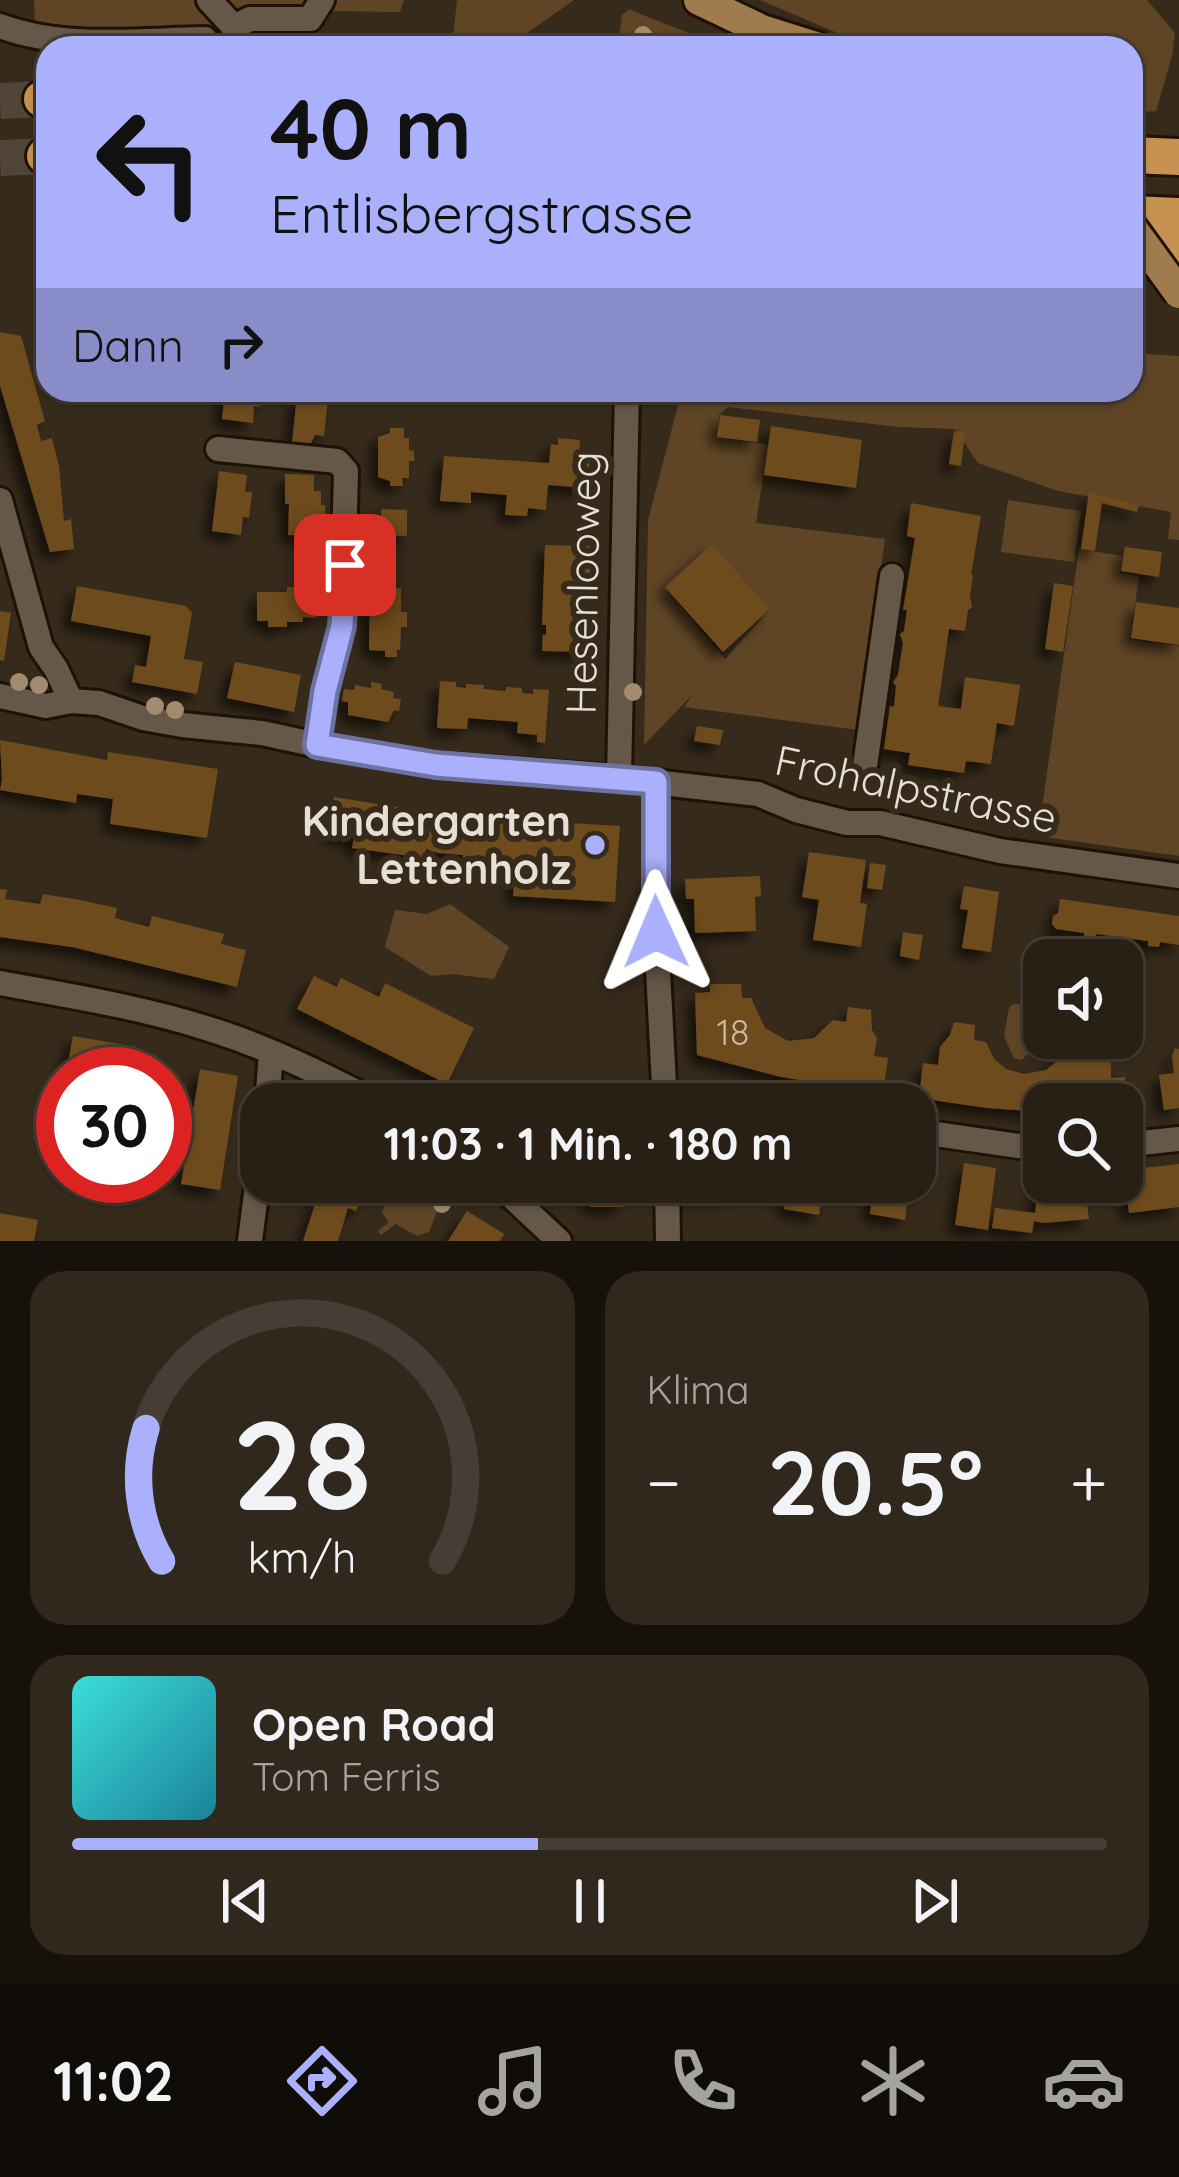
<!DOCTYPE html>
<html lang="de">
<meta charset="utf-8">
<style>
body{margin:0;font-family:Quicksand,sans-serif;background:#30281d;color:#f1f3f6;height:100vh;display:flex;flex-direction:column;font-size:45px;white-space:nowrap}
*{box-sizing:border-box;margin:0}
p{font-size:39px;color:#a5a3a0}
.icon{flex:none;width:66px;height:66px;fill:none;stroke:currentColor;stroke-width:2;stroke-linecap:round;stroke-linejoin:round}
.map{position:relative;height:1241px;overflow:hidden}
.drawer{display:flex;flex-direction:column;gap:30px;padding:30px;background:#16120b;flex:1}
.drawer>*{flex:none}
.top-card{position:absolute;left:36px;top:36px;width:1107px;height:366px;border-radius:36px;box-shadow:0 3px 9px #0004,0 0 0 3px #443e34;background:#aab0fb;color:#111;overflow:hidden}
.buttons{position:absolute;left:1023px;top:939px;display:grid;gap:24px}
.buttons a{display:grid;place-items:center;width:120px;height:120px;border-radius:24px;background:#282014;box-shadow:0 3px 9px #0004,0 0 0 3px #443e34;font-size:60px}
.speed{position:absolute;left:36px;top:1047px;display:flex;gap:24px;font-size:60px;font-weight:700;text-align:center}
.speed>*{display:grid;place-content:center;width:156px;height:156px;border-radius:50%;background:#282014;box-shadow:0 3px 9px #0004,0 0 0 3px #443e34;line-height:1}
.speed .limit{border:18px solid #d22;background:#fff;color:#111}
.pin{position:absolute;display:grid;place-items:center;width:102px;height:102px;color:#fff;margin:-51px;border-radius:24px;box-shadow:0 6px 18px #0006}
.me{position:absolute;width:132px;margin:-66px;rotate:359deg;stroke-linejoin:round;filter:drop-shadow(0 0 9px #0008)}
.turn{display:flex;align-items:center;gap:42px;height:252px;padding:0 36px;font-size:54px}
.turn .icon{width:156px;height:156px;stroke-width:2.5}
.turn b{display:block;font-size:84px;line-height:102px}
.then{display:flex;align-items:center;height:114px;padding:0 36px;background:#0003;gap:24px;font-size:45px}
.big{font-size:90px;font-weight:800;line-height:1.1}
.drawer .tile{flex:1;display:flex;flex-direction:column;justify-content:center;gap:18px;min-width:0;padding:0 42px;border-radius:36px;background:#30281d}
.drawer .dial{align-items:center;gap:0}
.dial svg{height:312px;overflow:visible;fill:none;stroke:#443e34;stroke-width:7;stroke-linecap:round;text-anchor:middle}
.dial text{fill:#f1f3f6;stroke:none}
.song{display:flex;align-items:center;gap:36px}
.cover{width:144px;height:144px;border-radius:18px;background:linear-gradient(135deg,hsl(180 70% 55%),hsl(190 70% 35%))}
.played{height:12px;border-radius:6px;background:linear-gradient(90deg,#aab0fb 45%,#443e34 45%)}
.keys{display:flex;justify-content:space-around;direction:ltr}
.heat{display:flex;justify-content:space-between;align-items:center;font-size:66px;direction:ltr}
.drawer .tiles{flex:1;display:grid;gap:30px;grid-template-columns:1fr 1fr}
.tile:last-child{grid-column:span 2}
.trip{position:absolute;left:240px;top:1083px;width:696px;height:120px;border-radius:36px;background:#282014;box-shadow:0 3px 9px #0004,0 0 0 3px #443e34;font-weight:800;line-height:120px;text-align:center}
.menu{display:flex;height:192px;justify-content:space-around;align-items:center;background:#100d08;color:#a5a3a0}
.menu .icon{width:84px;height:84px}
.menu .current{color:#aab0fb}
.menu b{font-size:54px;color:#f1f3f6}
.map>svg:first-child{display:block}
</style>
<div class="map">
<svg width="1179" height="1241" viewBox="0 0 1179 1241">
<defs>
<filter id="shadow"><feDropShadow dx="-8" dy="8" stdDeviation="6" flood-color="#0009"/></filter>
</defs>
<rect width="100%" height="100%" fill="#362a1b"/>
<!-- green -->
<g fill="#5f4525" fill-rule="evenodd">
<polygon points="34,0 404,0 400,12 319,11 251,24 246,32 102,32 35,28"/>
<polygon points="457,0 574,0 513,43 453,36"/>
<polygon points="760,0 1147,0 1175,33 1172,56 1156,111 1131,113 1131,48 872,48"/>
<polygon points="630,9 635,12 728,48 618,48 622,15"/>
<path d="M1131,353l48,3v184l-11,-1 3,-27 -113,-21 -80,-28 -23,-34 -57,-2 -170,-20 -9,8 -2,22 51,8 -12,78 129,16 -27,191 -174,-23 10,-14 -50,52 4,-225 34,-130h449zM712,545l58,64 -45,50 -60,-72z"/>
<polygon points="1008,500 1081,511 1074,562 1001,552"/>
<polygon points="1079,549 1123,556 1120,573 1139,576 1130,639 1179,646 1179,856 1038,836"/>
<polygon points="450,904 509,947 494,979 452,974 431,976 385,947 395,910 427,914"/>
<polygon points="1013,1004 1021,1004 1044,1010 1044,1038 1051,1038 1045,1049 1033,1050 1021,1060 1014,1058 1004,1036 1009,1008"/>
<polygon points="402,1182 428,1182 440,1204 429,1232 417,1236 396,1224 381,1235 378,1231 389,1222 382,1212 393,1188"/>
</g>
<!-- building -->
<g fill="#6e4b1d" filter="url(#shadow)">
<polygon points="0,332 21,336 45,421 37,425 41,441 52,438 59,466 64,521 71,519 74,549 50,552 0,386"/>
<polygon points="225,390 261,390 260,407 254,406 253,423 222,419"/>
<polygon points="308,391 316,392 316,397 328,398 324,436 315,435 310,445 292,443 297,395 307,396"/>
<polygon points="720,415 760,420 757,442 717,437"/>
<polygon points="771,426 862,440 856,488 764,475"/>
<polygon points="390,428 404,428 404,438 409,438 409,450 414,451 414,461 409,461 409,478 402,478 403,486 390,486 390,481 378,477 378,437 390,433"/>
<polygon points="954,431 965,433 961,466 949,464"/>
<polygon points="558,438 580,440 579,454 590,455 588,488 548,485 546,510 528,508 527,516 505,515 507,495 471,492 471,503 440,501 444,456 549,463 551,444 558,445"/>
<polygon points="219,471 247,475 245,492 252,492 249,518 243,517 241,535 212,531"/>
<polygon points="285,474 314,475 314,491 321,491 321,505 325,505 325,520 320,520 319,536 288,535 289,504 285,504"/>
<polygon points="1089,492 1139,505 1137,512 1102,503 1095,551 1081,549"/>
<polygon points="911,503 981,516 971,575 973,575 970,596 972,607 968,610 965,631 949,629 938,706 961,709 965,677 1020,685 1014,726 997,723 991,764 966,761 964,773 908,765 910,753 884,749 890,706 894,707 896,686 893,682 898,675 903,643 900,634 904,631 907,610 903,610 915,538 907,536"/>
<polygon points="381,509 407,510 407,536 382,535 382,540 376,540 376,526 381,526"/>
<polygon points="712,544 770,609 723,652 665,587"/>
<polygon points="545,545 590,546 589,565 597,565 596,587 578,587 577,621 589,621 588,652 542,651 543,634 546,635 546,625 542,625"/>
<polygon points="1125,547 1162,552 1159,577 1121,571"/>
<polygon points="386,581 396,581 396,588 401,588 401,612 407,612 407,627 401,627 400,650 397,650 397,657 385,657 385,651 369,650 370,586 386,586"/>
<polygon points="1054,583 1073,586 1063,652 1045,649"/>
<polygon points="77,586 186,606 192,613 184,659 203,662 197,694 132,682 135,665 146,667 151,636 71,621"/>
<polygon points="287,587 317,587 316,618 303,617 303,622 287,622 287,627 268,627 268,621 257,621 257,592 287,592"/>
<polygon points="1136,602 1179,608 1179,645 1131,638"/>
<polygon points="0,611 11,613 4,661 0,660"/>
<polygon points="235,662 301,675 294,712 227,698"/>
<polygon points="440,681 456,682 456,687 466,688 466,684 484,685 483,689 506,691 506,687 522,688 522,693 533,694 533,689 549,690 545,743 537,742 537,735 517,733 518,722 468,718 467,729 437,728"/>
<polygon points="371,682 382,684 381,689 394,692 393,698 401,699 399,711 394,710 388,722 348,715 348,702 342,701 344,689 354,690 355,685 371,688"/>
<polygon points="697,726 723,730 720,745 694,741"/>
<polygon points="0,740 107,760 108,752 218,769 207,838 110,824 113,799 77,794 76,803 0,790 2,780"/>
<polygon points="334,797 453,816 620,826 615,902 513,896 515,868 462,865 463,855 438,853 426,849 425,858 352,848 354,838 329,835"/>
<polygon points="809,852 866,860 860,903 867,904 861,947 813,940 819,900 802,897"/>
<polygon points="870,863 886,865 882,890 867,888"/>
<polygon points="760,876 761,896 755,897 756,931 695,933 694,899 686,899 685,879"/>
<polygon points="964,886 999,892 991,952 962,948 968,910 960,909"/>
<polygon points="0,889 7,890 5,899 40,904 43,894 80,900 117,908 115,918 149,927 152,916 224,934 221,944 246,950 237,987 72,947 0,937"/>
<polygon points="1060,899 1179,916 1179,945 1160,942 1159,947 1148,946 1148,941 1096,934 1095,938 1084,936 1084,933 1056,929 1052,924 1053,916 1058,913"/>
<polygon points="903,932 923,935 919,960 900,956"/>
<polygon points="314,976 337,987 341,978 379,997 385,983 474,1028 447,1084 297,1009"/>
<polygon points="710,984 741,984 742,998 751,998 765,1028 788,1041 814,1038 833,1020 846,1022 848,1007 871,1010 872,1030 877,1038 874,1056 888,1058 883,1093 781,1077 697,1055 695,993 710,992"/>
<polygon points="954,1022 975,1025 974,1040 986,1042 994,1059 1006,1069 1024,1074 1046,1070 1057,1061 1067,1048 1079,1047 1079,1038 1101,1038 1111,1059 1111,1078 1125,1077 1125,1104 1044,1104 1044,1112 987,1108 919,1098 923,1063 938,1065 940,1047 950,1035"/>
<polygon points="73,1036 137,1047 133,1072 106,1067 105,1074 66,1074"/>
<polygon points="1175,1048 1179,1049 1179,1108 1164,1110 1159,1075 1174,1073 1172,1056"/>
<polygon points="200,1069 238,1076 220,1190 181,1184"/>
<polygon points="622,1081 622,1104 589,1104 589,1082"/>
<polygon points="964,1163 996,1168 988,1230 955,1225"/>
<polygon points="1179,1164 1179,1207 1129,1213 1124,1170"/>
<polygon points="1041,1169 1044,1169 1044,1182 1084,1182 1089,1219 1044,1223 1034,1221 1032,1233 992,1228 995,1208 1035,1213"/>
<polygon points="331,1182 369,1182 356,1211 348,1208 338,1241 303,1241 318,1195 325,1197"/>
<rect x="590" y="1182" width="33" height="25"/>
<polygon points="692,1182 735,1182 735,1194 692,1195"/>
<polygon points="788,1182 824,1182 819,1215 784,1209"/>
<polygon points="874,1182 910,1182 905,1220 870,1214"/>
<polygon points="467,1211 504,1234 500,1241 448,1241"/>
<polygon points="0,1213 38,1220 34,1241 0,1241"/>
</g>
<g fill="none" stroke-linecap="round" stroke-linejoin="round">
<!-- highway-tunnel -->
<g stroke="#514537" stroke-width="36" stroke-dasharray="36 18" stroke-linecap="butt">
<polyline points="0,101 42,99"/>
<polyline points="0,158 45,156"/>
</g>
<defs>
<g id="minor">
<polyline points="209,0 234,27 235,39"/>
<path d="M0,26c64,24 139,14 205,13"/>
<polyline points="234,27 250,19 310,19 322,0"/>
<polyline points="218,449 337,461 346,471 342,626 325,691 317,745"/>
<polyline points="0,500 41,647 56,669 71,701"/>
<polyline points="0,696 46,706 71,701 99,703 143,718 182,725 262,733 317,745 436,765 619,778 758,794 796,810 847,823 880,823 1000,851 1179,876"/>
<polyline points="865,766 892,576"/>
<polyline points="619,778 627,390"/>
<polyline points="656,782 656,932 665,1104"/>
<path d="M0,983c70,13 141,24 209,46 59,18 116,46 170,75"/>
<polyline points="665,1093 715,1104"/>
<polyline points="267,1104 271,1053"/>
<polyline points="915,1131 1019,1146 1044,1146"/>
<polyline points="1122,1145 1179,1139"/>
<polyline points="496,1182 559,1241"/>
<polyline points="667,1182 668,1241"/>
<polyline points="250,1241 261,1154"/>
</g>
<polyline id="major" points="699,0 762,30 819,48"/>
<g id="highway">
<polyline points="42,99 48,99"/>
<polyline points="1131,155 1179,157"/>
<polyline points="45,156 48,156"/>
<polyline points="1131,214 1179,216"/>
<polyline points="1131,246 1179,251"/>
</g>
</defs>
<!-- minor casing -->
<use href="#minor" stroke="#1e1205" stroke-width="30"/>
<!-- major casing -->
<use href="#major" stroke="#1e1205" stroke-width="36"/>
<!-- highway casing -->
<use href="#highway" stroke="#1e1205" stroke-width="42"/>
<!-- minor -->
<use href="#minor" stroke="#665848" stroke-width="24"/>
<!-- major -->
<use href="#major" stroke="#a07b4d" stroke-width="30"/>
<!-- highway -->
<use href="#highway" stroke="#c79251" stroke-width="36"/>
<defs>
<polyline id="major-bridge" points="1131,227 1179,293"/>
</defs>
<!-- major-bridge casing -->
<use href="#major-bridge" stroke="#1e1205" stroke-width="36" stroke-linecap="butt"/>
<!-- major-bridge -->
<use href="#major-bridge" stroke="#a07b4d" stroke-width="30"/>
</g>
<!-- trees -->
<g fill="#a38b6f">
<circle cx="643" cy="35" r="9"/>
<circle cx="19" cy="682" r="9"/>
<circle cx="39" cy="685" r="9"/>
<circle cx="633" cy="692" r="9"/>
<circle cx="155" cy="706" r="9"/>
<circle cx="175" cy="710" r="9"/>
<circle cx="442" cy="1204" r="9"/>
</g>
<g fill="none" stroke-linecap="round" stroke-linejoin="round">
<defs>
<polyline id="route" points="345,565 342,626 325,691 317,745 436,765 656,782 656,932"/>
</defs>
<!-- route casing -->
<use href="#route" stroke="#6e72a3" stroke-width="30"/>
<!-- route -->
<use href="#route" stroke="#aab0fb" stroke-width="21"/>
</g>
<!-- markers -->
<circle fill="#aab0fb" stroke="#362a1b" stroke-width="4.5" cx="595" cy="845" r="12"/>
<g text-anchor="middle" stroke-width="12" stroke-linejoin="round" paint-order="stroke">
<!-- number labels -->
<g font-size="36" fill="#c9baa7">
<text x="733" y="1045">18</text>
</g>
<!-- street labels -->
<g font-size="42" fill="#e7dfd5" stroke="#362a1b">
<text transform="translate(583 583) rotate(-89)" y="15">Hesenlooweg</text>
<text transform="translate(916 789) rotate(12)" y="15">Frohalpstrasse</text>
</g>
<!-- poi labels -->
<g font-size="42" font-weight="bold" fill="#e7dfd5" stroke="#362a1b" text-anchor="end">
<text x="571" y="836">Kindergarten<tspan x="571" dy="48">Lettenholz</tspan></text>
</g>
</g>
</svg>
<div class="buttons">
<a><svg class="icon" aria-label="sound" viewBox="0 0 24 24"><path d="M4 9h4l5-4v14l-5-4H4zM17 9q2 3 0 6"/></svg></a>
<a><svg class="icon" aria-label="search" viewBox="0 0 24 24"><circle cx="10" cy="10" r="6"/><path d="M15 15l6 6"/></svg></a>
</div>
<div class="speed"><div class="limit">30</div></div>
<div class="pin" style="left:345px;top:565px;background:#d93025"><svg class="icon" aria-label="arrive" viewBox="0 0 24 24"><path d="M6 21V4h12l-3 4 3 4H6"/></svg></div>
<svg class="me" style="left:656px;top:932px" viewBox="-20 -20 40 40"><path d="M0-17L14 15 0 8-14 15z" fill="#aab0fb" stroke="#fff" stroke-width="4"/></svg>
<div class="trip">11:03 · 1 Min. · 180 m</div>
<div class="top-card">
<div class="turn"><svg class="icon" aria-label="left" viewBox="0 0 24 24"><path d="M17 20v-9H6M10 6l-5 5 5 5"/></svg><div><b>40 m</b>Entlisbergstrasse</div></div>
<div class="then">Dann<svg class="icon" aria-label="right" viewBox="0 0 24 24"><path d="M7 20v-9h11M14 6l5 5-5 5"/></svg></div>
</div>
</div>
<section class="drawer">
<div class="tiles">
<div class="tile dial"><svg viewBox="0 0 100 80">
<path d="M14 69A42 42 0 1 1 86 69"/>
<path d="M14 69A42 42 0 0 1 10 35" stroke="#aab0fb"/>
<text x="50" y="56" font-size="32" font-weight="700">28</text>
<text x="50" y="72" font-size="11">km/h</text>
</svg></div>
<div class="tile"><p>Klima</p>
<div class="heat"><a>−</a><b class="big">20.5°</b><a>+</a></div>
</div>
<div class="tile">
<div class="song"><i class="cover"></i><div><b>Open Road</b><p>Tom Ferris</p></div></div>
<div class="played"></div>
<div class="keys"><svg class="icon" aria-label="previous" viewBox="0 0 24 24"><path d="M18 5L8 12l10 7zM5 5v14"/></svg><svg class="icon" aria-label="pause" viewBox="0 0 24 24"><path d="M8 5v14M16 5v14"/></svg><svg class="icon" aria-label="next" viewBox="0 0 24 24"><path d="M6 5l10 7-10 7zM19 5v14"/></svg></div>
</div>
</div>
</section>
<nav class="menu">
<b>11:02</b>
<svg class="icon current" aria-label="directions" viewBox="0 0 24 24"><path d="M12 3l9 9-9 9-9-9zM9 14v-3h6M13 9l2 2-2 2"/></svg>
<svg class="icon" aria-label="music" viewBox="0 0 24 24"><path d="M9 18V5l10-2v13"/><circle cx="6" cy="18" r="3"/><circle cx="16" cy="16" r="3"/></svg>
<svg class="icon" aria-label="phone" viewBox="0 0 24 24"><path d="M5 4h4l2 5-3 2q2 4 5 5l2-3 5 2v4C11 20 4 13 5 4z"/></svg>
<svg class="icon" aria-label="climate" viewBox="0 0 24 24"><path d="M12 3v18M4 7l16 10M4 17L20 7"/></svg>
<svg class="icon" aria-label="car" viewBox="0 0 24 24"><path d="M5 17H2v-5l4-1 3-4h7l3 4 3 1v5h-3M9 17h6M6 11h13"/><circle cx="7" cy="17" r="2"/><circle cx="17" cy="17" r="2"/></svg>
</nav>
